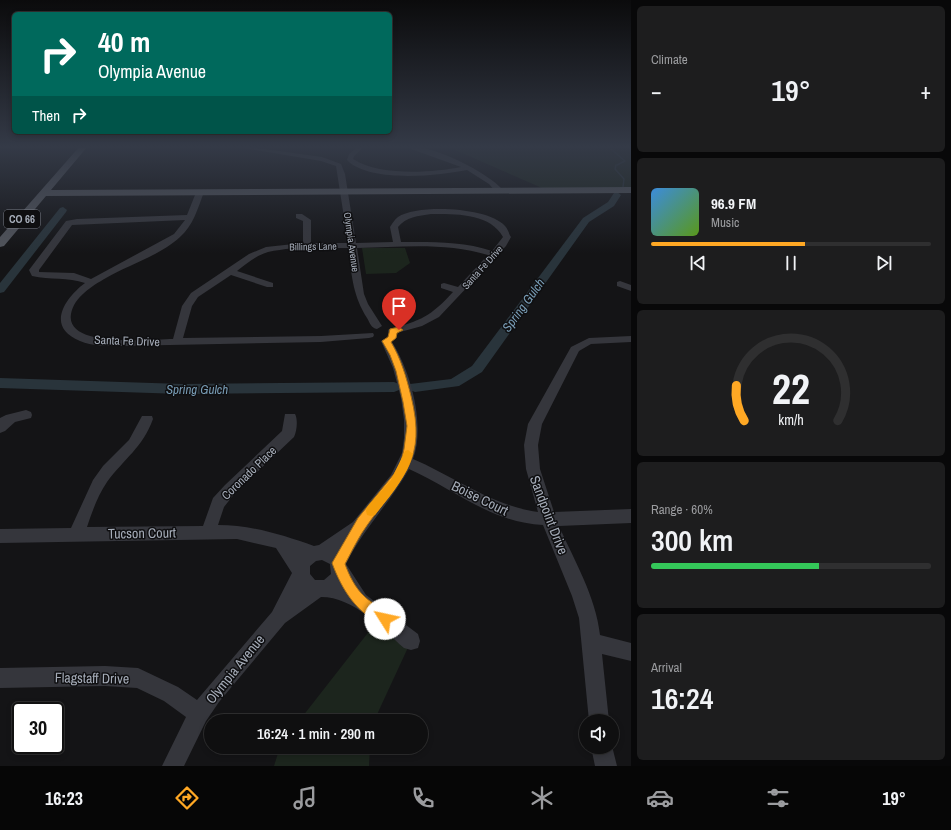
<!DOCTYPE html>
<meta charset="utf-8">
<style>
body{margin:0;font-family:"Archivo Narrow",sans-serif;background:#1d1d1e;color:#f1f3f6;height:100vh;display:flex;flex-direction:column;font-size:15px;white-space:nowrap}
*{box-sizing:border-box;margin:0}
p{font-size:13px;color:#9b9c9f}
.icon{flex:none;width:22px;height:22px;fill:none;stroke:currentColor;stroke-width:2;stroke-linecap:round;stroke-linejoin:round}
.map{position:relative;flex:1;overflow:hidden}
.sheet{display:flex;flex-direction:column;gap:6px;padding:6px;background:#080809;width:320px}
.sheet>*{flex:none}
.top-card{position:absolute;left:12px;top:12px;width:380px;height:122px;border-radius:6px;box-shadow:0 2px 6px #0003,0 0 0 1px #2f2f30;background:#00695c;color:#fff;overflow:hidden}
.tools{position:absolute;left:579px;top:714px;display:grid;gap:8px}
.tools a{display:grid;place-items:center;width:40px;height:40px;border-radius:50%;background:#0f0f10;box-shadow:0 2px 6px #0003,0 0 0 1px #2f2f30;font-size:20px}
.speed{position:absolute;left:12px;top:702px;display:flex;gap:8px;font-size:20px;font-weight:700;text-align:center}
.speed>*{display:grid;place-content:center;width:52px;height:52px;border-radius:50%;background:#0f0f10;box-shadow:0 2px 6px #0003,0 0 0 1px #2f2f30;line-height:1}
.speed .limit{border:2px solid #111;border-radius:6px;background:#fff;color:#111}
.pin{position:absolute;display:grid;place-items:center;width:34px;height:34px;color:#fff;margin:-41px -17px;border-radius:50% 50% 50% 0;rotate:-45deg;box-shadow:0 0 4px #0007}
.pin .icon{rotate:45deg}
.me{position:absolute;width:44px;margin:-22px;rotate:305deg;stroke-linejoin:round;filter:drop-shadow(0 0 3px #0008)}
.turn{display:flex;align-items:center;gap:14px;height:84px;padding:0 20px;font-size:18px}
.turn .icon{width:52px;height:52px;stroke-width:2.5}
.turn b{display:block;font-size:28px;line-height:34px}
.then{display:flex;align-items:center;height:38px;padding:0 20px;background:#0003;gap:8px;font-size:15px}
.big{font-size:30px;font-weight:600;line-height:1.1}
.sheet .card{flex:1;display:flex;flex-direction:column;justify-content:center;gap:6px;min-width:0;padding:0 14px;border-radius:6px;background:#1d1d1e}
.sheet .dial{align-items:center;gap:0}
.dial svg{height:104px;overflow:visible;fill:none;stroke:#2f2f30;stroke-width:7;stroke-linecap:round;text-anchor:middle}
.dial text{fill:#f1f3f6;stroke:none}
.song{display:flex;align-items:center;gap:12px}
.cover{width:48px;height:48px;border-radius:6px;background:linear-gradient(135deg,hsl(210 70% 55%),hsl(90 70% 35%))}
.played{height:4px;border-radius:2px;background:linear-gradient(90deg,#ffa824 55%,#2f2f30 55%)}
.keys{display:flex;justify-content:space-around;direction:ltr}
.heat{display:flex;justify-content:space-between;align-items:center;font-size:22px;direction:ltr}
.charge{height:6px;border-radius:3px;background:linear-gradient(90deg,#34c759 60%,#2f2f30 0)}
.trip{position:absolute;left:204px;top:714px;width:224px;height:40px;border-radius:20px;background:#0f0f10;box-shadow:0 2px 6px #0003,0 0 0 1px #2f2f30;font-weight:600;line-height:40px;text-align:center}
.menu{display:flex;height:64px;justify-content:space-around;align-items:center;background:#060606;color:#9b9c9f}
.menu .icon{width:28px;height:28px}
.menu .on{color:#ffa824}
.menu b{font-size:18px;color:#f1f3f6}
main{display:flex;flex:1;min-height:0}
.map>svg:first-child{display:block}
</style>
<main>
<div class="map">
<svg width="631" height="766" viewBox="0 0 631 766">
<rect width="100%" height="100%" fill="#141416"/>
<!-- green -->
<g fill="#1c251d">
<polygon points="446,146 628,146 631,148 631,189 542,188"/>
<polygon points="362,248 405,248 410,263 396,273 366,274"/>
<polygon points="381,616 411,641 374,721 299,721"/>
<polygon points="280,747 370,747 369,766 274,766"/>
</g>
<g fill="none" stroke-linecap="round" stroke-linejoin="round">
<!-- stream -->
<g stroke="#29343b" stroke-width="1.5">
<polyline points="613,146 611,149 625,161 617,165"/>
<polyline points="616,165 615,169 624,179 623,187"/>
</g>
<!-- river -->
<g fill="#29343b" fill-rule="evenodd">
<polygon points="617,192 621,195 614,206 589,222 482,372 459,386 415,392 410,390 408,387 410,384 451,379 472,366 583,218 608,202 614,193"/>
<polygon points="63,207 67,210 66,212 4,292 0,293 0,283 60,208"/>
<polygon points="0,378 182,384 394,382 399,384 401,387 399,390 394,392 182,394 0,388"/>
</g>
<!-- minor -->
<g fill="#35363c" fill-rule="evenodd">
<path d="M231,146h12l79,11 19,7 4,10 11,69 37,-1 -3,-15c2,-3 5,-8 8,-10 20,-13 90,-10 107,9 3,3 4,8 6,11l-5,9 -67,71 -17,9 -29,8 -4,-1 -1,-2 1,-2c32,-8 42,-13 64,-37l-12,-4v-4l3,-1 14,4 30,-32c-42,-13 -87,-8 -131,-7l7,46 4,10 14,22 -5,3c-6,-1 -7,-6 -10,-11 -15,-24 -15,-43 -19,-70 -26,0 -54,-2 -80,4 -11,3 -22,12 -31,19l36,12v4h-6l-36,-12 -33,22 -6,9 -9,32 138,-2 52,-3 1,2 -1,2 -4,1 -48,4 -201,4c-14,0 -28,0 -40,-5 -35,-14 -15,-43 5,-58 -17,-6 -35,-3 -53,-7l-3,-6 37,-49 11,-2 110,-4 10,-25 7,2c-6,16 -11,34 -24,45 -19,18 -52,28 -74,41 -14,8 -32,19 -35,36 -6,35 81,25 102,25l9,-33 9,-13 58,-39 17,-7 37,-4v-22l-7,-3v-4h6l9,6v23h37l-12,-77 -15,-5zM431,214c24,0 59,-1 72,23l-11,14c-30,-10 -59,-9 -91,-9l-3,-15c8,-10 20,-11 33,-13zM185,220l-11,14 -83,45 -17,-6 -35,-1v-2l33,-45z"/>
<path d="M359,146h6l-11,10 -1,3c26,17 78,14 108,8l-58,-21c24,-4 84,25 100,44l-7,2 -7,-8 -22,-14c-29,6 -98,13 -120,-10l2,-6z"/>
<polygon points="620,281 631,285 631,291 617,286 617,282"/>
<path d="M631,336v6l-40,2 -12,7 -37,73 -4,21 2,24 14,43 77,-3v14l-72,3c15,34 37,71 41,109l31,8v18l-29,-7 7,67h-20l-10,-103 -7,-22 -29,-71c-51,-2 -89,-36 -134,-56 -19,34 -46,60 -63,95l20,31 52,39 2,7 -2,7 -7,2 -7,-2c-23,-20 -50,-51 -83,-51l-36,26 -66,79 -13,19 -22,45h-22l24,-49 -22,-16 -27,-13 -32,-2 -105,2v-20l105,-2 33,2 40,19 19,13 75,-88 20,-39 -16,-25 -39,-9 -237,4v-14l71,-1 22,-48 10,-14 26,-26 13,-24h10l1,3c-10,28 -29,40 -46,63 -9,13 -15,30 -20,45l116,-1 10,-28 12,-13 57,-54 3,-17h10c3,5 2,17 -1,23l-59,56 -11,14 -6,18c34,0 65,10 96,21l5,-1 34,-23 38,-47 11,-22 2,-15v-18l-3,-22 -8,-30 -12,-27 5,-3 4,1c20,29 36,86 23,120 42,18 79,47 125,53l-12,-43 -2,-24 4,-21 43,-77 18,-9zM322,560l8,4 1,10 -7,6h-9l-5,-6v-8l6,-5z"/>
<polygon points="26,410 31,412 32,415 31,418 15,422 5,431 0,433 0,418 6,415"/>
<polygon points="612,746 617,766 595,766 591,747 612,747"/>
</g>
<!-- major -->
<polygon fill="#51545b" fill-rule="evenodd" points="80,146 88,146 51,190 631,187 631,193 46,196 4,246 0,247 0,237"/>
</g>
<!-- sky -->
<linearGradient id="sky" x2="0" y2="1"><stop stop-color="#0b0b0c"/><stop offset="0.58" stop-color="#343a47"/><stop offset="1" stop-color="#343a47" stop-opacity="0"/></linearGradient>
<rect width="631" height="253" fill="url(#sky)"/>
<!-- route -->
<path fill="#ffa824" stroke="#a66d17" d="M399,327l4,3 -6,3 -1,5 -5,4c10,17 15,34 20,54 16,65 -8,79 -43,128 -9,12 -16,27 -23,40 4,11 10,24 20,33 8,8 22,11 27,22l-2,5 -5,2c-28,-12 -43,-36 -53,-63l26,-45 36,-44 7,-12 3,-13 3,-23 -4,-24 -7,-31 -6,-16 -8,-14 6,-4 2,-8z"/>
<!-- slow -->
<path fill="#f59e0b" d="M408,450l5,4c-6,23 -23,42 -38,61l-4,1 -4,-1 -1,-4 1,-4 24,-27 14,-29z"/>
<g text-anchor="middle" stroke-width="3" stroke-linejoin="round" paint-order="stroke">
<!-- far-street labels -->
<g font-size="10" fill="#a5acb8" stroke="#0f0f11">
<text transform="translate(352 242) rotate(82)" y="4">Olympia Avenue</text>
<text transform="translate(313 246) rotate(-1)" y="4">Billings Lane</text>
<text transform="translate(482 267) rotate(-48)" y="4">Santa Fe Drive</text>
</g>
<!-- shield labels -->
<rect fill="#0f0f11" stroke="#787d86" stroke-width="1" x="4" y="210" width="36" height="18" rx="3"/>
<g font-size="11" font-weight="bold" fill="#a5acb8">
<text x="22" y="223">CO 66</text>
</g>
<!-- street labels -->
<g font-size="12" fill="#a5acb8" stroke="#0f0f11">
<text transform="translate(127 341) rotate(2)" y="4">Santa Fe Drive</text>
<text transform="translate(249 473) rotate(-44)" y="4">Coronado Place</text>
</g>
<!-- water labels -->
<g font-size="13" font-style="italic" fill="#799db6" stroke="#0f0f11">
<text transform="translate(523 305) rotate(-54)" y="5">Spring Gulch</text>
<text x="197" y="394">Spring Gulch</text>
</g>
<!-- near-street labels -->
<g font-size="14" fill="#a5acb8" stroke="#0f0f11">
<text transform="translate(480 498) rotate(26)" y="5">Boise Court</text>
<text transform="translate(549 515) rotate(69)" y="5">Sandpoint Drive</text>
<text transform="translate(142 533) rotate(-1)" y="5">Tucson Court</text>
<text transform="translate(235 669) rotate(-51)" y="5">Olympia Avenue</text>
<text transform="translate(92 678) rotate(1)" y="5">Flagstaff Drive</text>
</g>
</g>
</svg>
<div class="tools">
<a><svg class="icon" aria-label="sound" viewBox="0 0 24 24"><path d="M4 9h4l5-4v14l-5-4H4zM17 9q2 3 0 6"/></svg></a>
</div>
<div class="speed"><div class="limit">30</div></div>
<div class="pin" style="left:399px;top:330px;background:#d93025"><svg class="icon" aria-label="arrive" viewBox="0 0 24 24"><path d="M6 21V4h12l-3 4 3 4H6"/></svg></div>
<svg class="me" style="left:385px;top:619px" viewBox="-20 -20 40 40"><circle r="19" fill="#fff"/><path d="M0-13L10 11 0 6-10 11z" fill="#ffa824"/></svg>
<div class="trip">16:24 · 1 min · 290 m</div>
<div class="top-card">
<div class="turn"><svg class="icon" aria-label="right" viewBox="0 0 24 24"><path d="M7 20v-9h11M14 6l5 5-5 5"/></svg><div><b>40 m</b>Olympia Avenue</div></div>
<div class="then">Then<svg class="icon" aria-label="right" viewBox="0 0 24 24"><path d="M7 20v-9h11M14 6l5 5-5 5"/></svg></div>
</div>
</div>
<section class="sheet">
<div class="card"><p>Climate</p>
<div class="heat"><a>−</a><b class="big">19°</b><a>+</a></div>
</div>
<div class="card">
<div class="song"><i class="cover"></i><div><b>96.9 FM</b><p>Music</p></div></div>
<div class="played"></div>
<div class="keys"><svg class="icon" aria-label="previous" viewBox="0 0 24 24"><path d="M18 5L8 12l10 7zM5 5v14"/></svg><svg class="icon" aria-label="pause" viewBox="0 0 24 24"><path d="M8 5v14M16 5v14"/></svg><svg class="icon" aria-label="next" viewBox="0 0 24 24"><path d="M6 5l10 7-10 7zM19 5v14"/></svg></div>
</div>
<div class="card dial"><svg viewBox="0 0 100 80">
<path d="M14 69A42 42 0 1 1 86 69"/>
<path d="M14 69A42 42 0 0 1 8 42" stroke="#ffa824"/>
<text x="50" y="56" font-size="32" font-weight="700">22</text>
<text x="50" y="72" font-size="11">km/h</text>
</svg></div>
<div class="card"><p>Range · 60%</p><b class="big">300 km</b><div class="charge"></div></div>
<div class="card"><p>Arrival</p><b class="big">16:24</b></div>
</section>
</main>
<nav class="menu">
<b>16:23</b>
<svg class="icon on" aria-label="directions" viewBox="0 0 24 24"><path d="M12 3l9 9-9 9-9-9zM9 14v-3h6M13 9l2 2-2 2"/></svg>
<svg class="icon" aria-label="music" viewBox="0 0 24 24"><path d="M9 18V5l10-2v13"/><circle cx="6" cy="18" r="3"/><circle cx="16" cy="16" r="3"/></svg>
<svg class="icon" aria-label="phone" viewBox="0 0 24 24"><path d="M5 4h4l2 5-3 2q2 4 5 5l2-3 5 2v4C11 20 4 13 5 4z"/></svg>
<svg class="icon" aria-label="climate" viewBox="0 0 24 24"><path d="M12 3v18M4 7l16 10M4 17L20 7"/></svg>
<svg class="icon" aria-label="car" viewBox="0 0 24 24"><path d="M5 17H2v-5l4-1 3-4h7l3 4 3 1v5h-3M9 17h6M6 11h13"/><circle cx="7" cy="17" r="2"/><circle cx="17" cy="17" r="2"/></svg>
<svg class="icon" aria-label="filters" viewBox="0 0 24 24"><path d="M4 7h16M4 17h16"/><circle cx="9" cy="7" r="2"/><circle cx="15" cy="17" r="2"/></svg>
<b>19°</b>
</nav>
